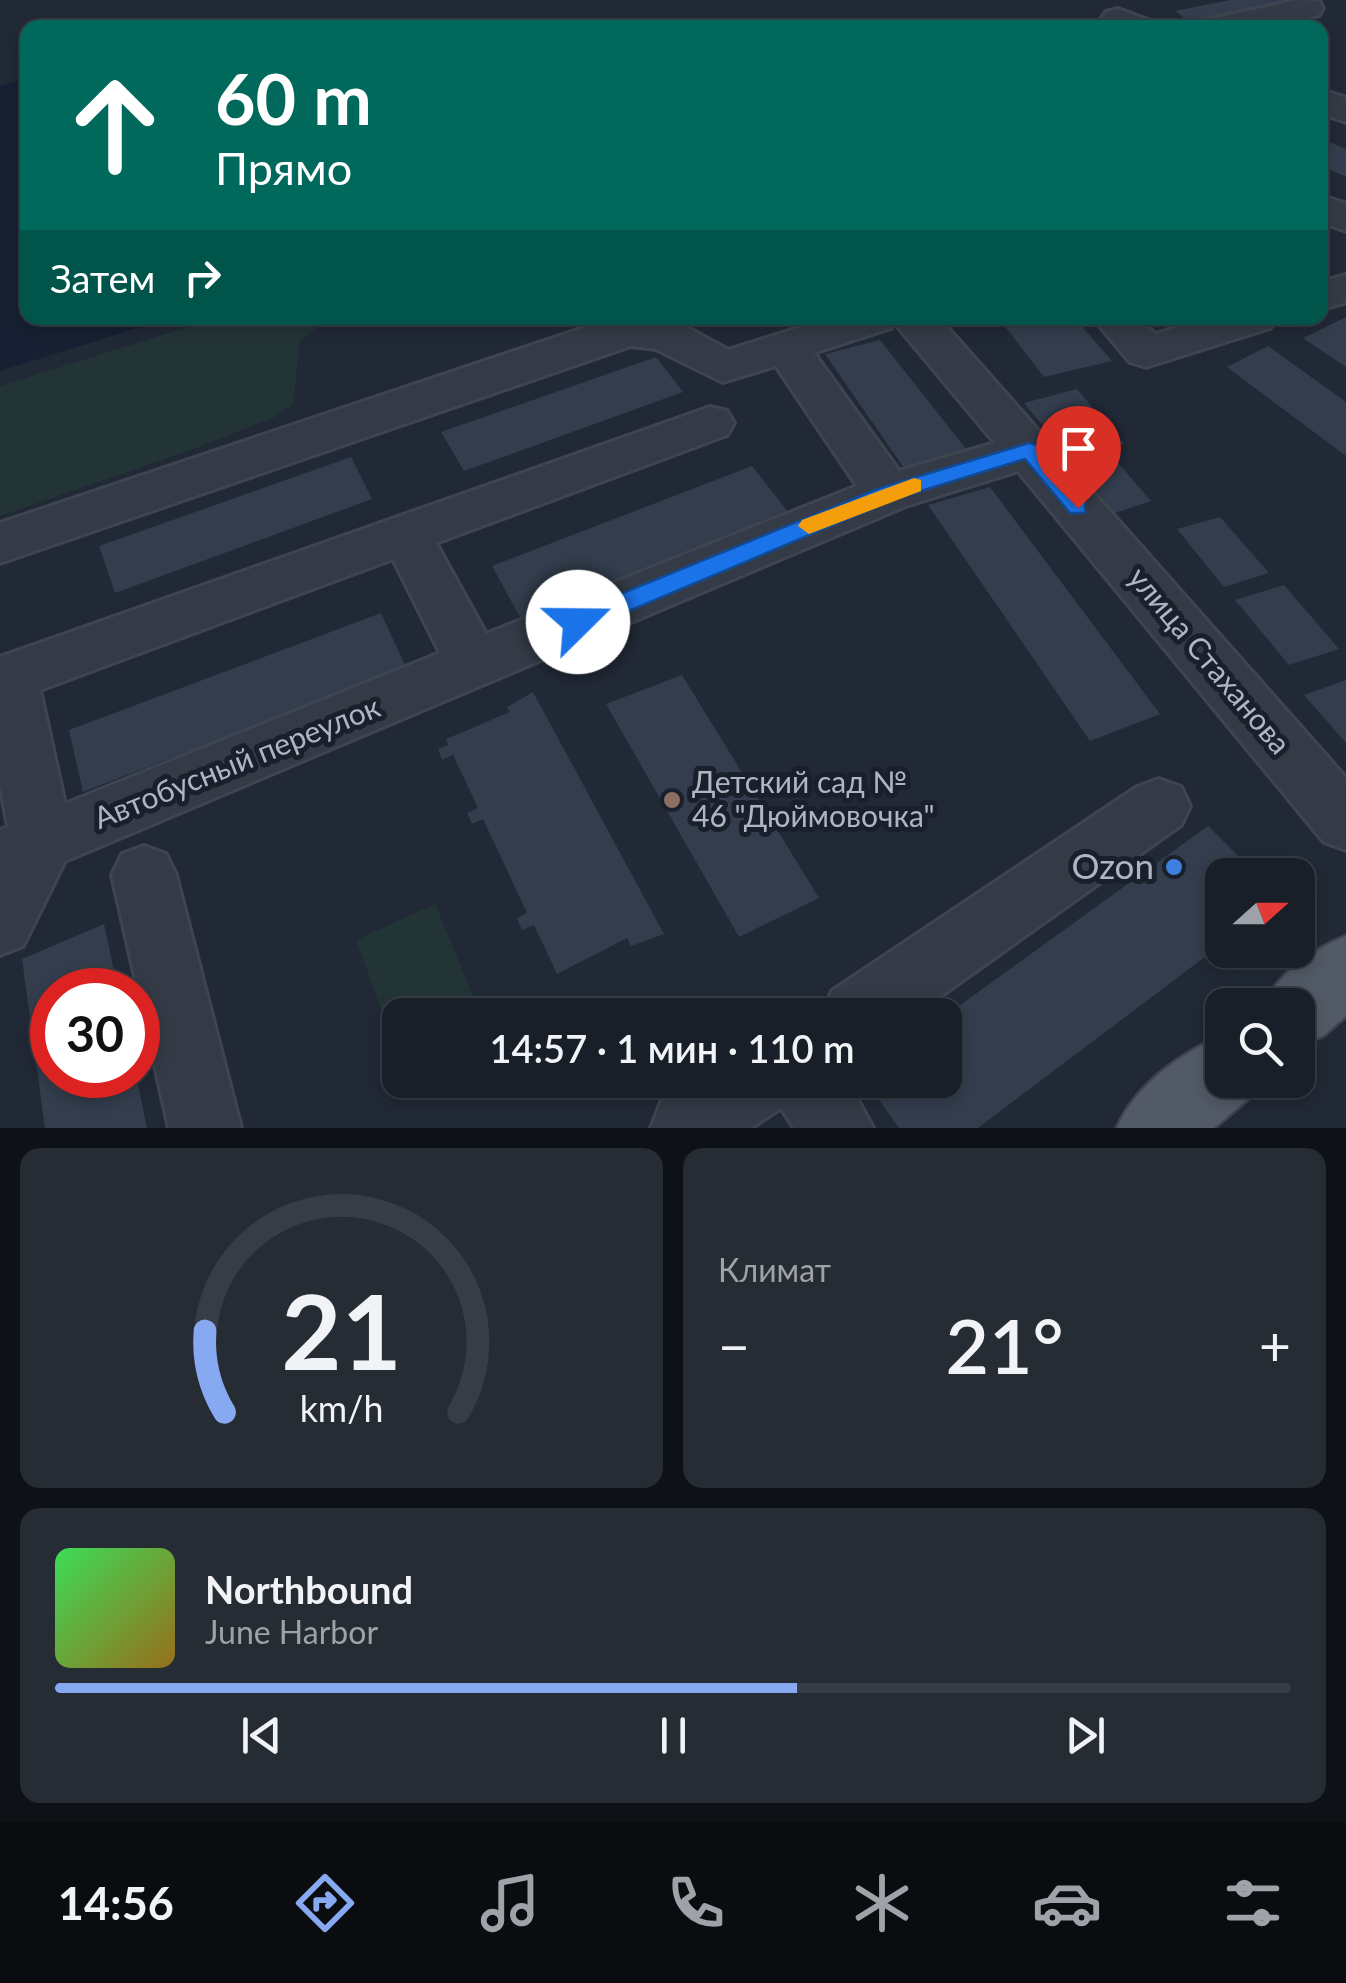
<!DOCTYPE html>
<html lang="ru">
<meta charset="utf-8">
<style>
body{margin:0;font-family:Lato,sans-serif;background:#262c34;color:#f1f3f6;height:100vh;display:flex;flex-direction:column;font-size:38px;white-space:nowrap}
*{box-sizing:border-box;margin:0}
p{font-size:32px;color:#9fa2a8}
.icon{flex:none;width:55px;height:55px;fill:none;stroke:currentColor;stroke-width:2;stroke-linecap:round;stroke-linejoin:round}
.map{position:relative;height:1128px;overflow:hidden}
.drawer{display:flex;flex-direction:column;gap:20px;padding:20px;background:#0e1116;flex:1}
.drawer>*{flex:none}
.guide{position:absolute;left:20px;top:20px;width:1308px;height:305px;border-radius:20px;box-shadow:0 5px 15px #0003,0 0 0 2px #373d45;background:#00695c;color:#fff;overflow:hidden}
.needle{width:65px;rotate:69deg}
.buttons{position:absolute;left:1205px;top:858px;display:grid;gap:20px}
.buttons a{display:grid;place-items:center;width:110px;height:110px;border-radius:20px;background:#191f28;box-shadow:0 5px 15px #0003,0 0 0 2px #373d45;font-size:50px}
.speed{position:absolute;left:30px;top:968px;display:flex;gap:20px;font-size:50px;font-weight:700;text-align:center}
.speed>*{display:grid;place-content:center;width:130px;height:130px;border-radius:50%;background:#191f28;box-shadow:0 5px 15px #0003,0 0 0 2px #373d45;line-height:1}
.speed .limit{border:15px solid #d22;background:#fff;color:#111}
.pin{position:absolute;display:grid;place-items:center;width:85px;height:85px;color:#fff;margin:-102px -42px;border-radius:50% 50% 50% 0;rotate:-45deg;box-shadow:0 0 10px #0007}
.pin .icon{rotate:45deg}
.me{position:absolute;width:110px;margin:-55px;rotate:68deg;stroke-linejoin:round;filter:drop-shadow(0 0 8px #0008)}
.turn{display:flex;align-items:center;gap:35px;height:210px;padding:0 30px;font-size:45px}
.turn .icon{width:130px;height:130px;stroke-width:2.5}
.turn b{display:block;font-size:70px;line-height:85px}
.then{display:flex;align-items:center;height:95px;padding:0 30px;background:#0003;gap:20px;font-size:38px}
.big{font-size:75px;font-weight:600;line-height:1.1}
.drawer .widget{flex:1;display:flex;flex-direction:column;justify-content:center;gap:15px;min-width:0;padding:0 35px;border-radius:20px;background:#262c34}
.drawer .dial{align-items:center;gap:0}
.dial svg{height:260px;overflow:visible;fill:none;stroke:#373d45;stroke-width:7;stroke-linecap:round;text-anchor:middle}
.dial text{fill:#f1f3f6;stroke:none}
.song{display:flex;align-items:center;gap:30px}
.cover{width:120px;height:120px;border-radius:15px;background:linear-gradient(135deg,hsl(130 70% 55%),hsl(40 70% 35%))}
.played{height:10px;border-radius:5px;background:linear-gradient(90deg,#86a9f1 60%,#373d45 60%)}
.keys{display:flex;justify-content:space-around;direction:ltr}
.heat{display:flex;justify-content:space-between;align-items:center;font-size:55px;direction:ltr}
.drawer .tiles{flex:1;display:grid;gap:20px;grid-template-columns:1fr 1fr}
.widget:last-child{grid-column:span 2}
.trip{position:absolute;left:382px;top:998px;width:580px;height:100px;border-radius:20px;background:#191f28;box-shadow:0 5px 15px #0003,0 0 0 2px #373d45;font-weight:600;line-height:100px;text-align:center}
.tab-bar{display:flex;height:160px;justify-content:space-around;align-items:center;background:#0a0c10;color:#9fa2a8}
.tab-bar .icon{width:70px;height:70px}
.tab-bar .on{color:#86a9f1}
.tab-bar b{font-size:45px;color:#f1f3f6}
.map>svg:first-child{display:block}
</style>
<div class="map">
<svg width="1346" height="1128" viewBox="0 0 1346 1128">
<rect width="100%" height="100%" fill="#212936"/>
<!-- green -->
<g fill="#233437">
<polygon points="217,318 332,318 300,340 293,404 275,417 188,451 0,516 0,386"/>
<polygon points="435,904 481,1015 400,1015 400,1061 356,940"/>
</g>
<!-- water -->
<polygon fill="#162032" points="27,79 28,318 169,318 0,371 0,86"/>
<!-- building -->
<g fill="#333d4d">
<polygon points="1230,0 1295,0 1295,2 1191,23 1175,11"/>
<polygon points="1324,140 1346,149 1346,177 1320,165"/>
<polygon points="1346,317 1346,367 1303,338"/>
<polygon points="1012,318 1075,318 1112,361 1044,377 1000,320"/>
<polygon points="880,340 966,449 904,468 825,354"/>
<polygon points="1268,346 1346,402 1346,456 1227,367"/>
<polygon points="656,357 683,392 464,471 441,432"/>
<polygon points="1077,389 1124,444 1106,449 1151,501 1115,513 1024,403"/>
<polygon points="351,457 372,499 115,593 99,546"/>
<polygon points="752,466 789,513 521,619 492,566"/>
<polygon points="990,487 1160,714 1090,741 928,505"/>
<polygon points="1220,517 1269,573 1224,587 1177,529"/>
<polygon points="1284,585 1339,649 1289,665 1235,600"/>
<polygon points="381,613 406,667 83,792 69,730"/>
<polygon points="682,675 819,898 739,937 606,704"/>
<polygon points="1346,680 1346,743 1304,695"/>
<polygon points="533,692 664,934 631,946 627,938 557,974 534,925 522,930 517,918 527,913 483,819 472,824 467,813 478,808 453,755 442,760 438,749 448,745 446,739 510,712 507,707"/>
<polygon points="1208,826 1257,875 1222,875 1222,944 978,1128 899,1128 865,1080 945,1080 945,1016"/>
<polygon points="104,924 118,990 52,990 52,1075 136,1075 147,1128 45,1128 22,959"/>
</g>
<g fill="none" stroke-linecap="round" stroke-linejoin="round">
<defs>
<g id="minor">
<polygon points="1298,0 1319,1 1323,8 1319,15 1262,28 1197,28 1201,21"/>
<polygon points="1118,9 1151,21 1155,28 1106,26 1101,19 1106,12"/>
<polygon points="1320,89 1346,98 1346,122 1320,113"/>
<polygon points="1320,195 1346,204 1346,231 1320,222"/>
<polygon points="1346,275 1346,302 1320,310 1320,282"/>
<path d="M646,318l42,10 40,22 102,-32h109l407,460v72l-22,-8 -306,-371 -112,35 -841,355 -42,85 -23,9v-125l8,-3 -8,-43v-127l710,-250 17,4 7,12 -7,12 -291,108 50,91 371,-148 -81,-120 -53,16 -67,-33 -25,-3 -631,217v-40l598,-200zM895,321l4,7 96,115 -96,28 -85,-118 77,-25zM393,559l47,94 -375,151 -25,-114z"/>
<polygon points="1093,318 1139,318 1155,334 1208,318 1276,318 1270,328 1146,367 1130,362"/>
<polygon points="1159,779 1181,787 1190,806 1181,825 914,1015 822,1015 832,991 1137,787"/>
<polygon points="144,846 166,854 176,875 241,1128 169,1128 112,875 122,854"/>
<polygon points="697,1080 847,1080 873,1128 794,1128 781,1108 751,1128 651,1128 661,1102"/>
</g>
<g id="major">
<path d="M1346,936v80l-23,20 -25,10v-41h-33c13,-33 49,-56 81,-69z"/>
<path d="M1222,1036v44h34l-8,19 -34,29h-97c18,-42 63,-75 105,-92z"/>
</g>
</defs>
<!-- minor casing -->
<use href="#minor" stroke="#3e4450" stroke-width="6"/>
<!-- major casing -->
<use href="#major" stroke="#3e4450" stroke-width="5"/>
<!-- minor -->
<use href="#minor" fill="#343b47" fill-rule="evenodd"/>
<!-- major -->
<use href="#major" fill="#525a67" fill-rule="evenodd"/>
</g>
<!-- route -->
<polygon fill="#1a73e8" stroke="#114b97" stroke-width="2.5" points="1029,443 1036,445 1085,502 1085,513 1070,513 1025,459 895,499 586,629 578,631 566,622 569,615 880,488"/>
<!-- slow -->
<polygon fill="#f59e0b" points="914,478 921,480 921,491 809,534 798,526 802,520"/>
<!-- markers -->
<circle fill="#8d6e63" stroke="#1a202b" stroke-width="4" cx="672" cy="800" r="10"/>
<circle fill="#3f7fe0" stroke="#1a202b" stroke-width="4" cx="1174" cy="867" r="10"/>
<g text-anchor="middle" stroke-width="10" stroke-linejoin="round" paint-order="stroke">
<!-- street labels -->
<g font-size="30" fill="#afb6c3" stroke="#1a202b">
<text transform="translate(1209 661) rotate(50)" y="10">улица Стаханова</text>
<text transform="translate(237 763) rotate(-22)" y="10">Автобусный переулок</text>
</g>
<!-- poi labels -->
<g font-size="30" fill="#afb6c3" stroke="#1a202b" text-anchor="start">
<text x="692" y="793">Детский сад №<tspan x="692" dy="34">46 "Дюймовочка"</tspan></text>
</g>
<!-- near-poi labels -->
<g font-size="35" fill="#afb6c3" stroke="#1a202b" text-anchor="end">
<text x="1154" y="879">Ozon</text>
</g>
</g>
</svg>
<div class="buttons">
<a><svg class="needle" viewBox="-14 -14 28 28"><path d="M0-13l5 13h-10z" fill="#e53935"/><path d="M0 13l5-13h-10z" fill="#9fa2a8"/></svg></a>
<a><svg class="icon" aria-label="search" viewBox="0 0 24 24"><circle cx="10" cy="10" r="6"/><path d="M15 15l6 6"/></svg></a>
</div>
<div class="speed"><div class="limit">30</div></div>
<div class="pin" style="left:1078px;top:508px;background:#d93025"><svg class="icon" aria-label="arrive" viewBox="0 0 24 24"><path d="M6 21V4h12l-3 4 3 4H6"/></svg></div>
<svg class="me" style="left:578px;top:622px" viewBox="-20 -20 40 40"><circle r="19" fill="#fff"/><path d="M0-13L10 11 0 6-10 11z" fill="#1a73e8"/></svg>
<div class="trip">14:57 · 1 мин · 110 m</div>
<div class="guide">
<div class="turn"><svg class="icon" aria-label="ahead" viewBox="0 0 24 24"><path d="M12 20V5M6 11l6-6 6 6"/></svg><div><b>60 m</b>Прямо</div></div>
<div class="then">Затем<svg class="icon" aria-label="right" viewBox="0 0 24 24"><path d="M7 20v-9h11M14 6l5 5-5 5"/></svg></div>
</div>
</div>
<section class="drawer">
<div class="tiles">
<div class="widget dial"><svg viewBox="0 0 100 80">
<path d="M14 69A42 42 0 1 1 86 69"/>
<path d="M14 69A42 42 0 0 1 8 44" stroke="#86a9f1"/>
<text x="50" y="56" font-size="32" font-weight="700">21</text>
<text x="50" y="72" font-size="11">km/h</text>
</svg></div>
<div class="widget"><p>Климат</p>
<div class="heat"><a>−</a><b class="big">21°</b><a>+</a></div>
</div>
<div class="widget">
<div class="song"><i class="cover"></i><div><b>Northbound</b><p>June Harbor</p></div></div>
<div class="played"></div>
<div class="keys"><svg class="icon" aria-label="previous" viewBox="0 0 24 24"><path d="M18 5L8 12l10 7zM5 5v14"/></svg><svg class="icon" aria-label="pause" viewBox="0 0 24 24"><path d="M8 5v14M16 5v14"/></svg><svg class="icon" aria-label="next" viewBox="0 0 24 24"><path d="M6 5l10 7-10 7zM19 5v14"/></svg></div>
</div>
</div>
</section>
<nav class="tab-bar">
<b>14:56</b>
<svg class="icon on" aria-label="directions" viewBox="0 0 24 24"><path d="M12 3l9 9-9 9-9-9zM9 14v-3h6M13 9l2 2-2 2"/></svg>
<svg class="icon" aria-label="music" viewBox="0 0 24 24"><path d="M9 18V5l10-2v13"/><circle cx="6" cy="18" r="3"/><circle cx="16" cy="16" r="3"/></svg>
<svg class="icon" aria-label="phone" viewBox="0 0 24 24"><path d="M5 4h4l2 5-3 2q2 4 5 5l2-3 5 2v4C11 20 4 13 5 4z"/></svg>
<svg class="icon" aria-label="climate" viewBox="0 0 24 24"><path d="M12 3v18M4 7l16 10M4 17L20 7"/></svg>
<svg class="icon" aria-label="car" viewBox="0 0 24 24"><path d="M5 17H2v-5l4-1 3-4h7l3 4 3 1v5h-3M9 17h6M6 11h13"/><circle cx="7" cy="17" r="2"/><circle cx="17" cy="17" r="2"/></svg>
<svg class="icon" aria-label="filters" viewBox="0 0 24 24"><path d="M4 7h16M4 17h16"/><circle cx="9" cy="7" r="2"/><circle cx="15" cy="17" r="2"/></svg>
</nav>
